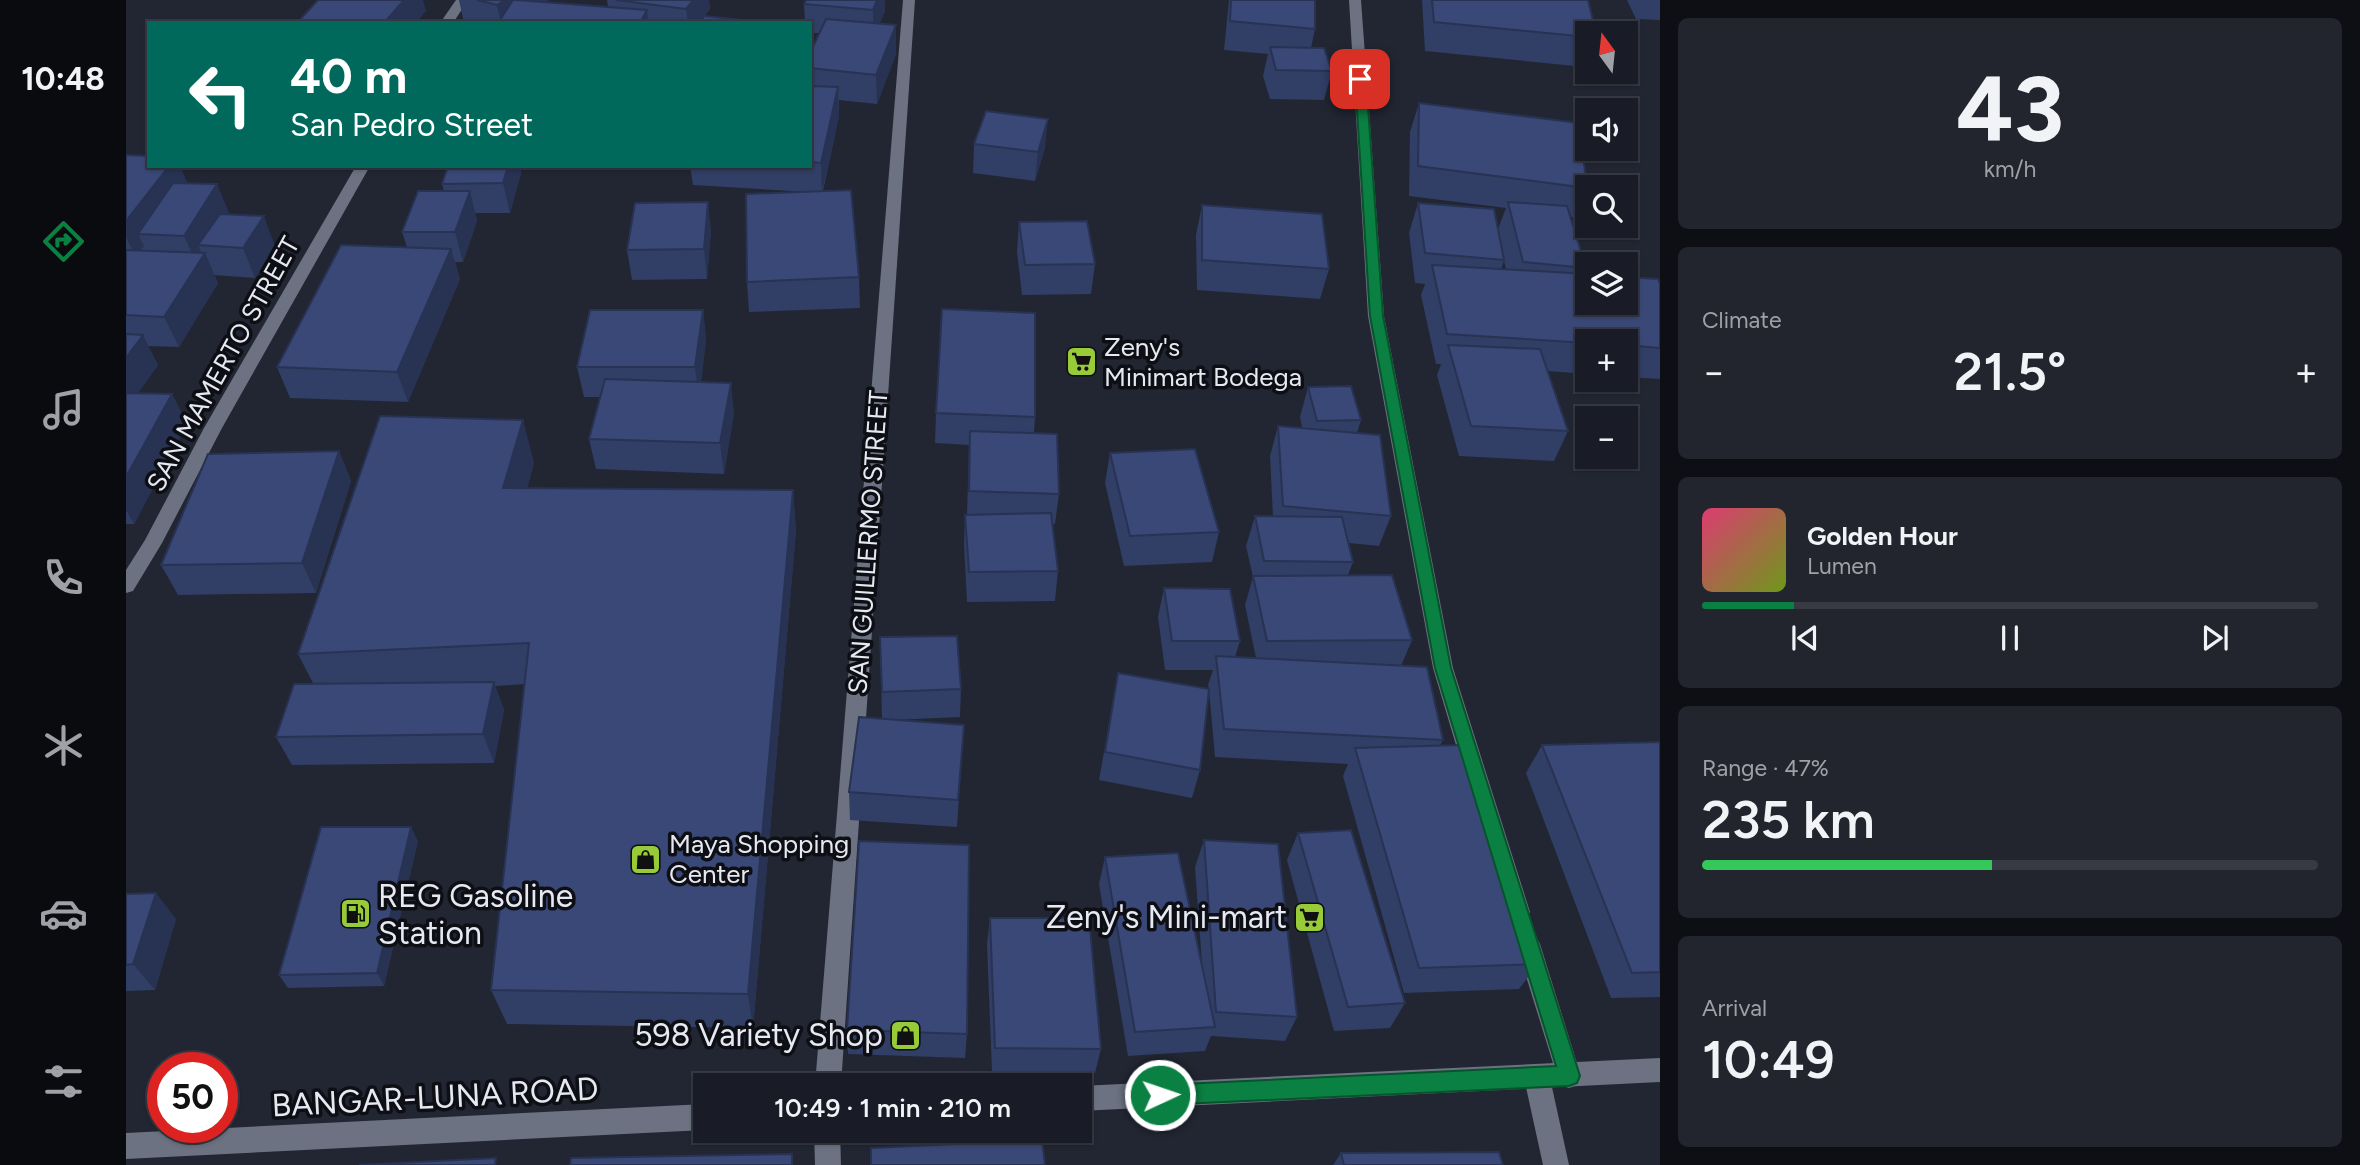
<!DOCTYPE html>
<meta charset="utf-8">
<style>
body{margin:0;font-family:Figtree,sans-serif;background:#22252e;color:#f1f3f6;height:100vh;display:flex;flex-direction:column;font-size:26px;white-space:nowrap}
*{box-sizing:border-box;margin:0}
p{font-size:23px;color:#9fa1a7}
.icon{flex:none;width:38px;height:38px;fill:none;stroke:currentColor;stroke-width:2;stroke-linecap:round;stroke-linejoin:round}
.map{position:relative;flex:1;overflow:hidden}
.sheet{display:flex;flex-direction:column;gap:18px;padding:18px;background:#0e0f15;width:700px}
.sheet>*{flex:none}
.top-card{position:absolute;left:21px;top:21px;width:665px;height:147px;border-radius:0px;box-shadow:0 2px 5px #0004,0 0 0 2px #373a43;background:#00695c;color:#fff;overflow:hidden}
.needle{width:46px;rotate:345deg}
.tools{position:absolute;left:1449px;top:21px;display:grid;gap:14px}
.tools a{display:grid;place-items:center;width:63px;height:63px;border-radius:0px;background:#191c26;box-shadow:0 2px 5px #0004,0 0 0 2px #373a43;font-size:35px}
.speed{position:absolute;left:21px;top:1052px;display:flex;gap:14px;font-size:35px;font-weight:700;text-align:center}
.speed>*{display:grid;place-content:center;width:91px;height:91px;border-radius:50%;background:#191c26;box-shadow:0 2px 5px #0004,0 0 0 2px #373a43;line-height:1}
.speed .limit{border:10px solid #d22;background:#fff;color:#111}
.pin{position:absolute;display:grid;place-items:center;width:60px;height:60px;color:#fff;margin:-30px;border-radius:14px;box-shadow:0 4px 10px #0006}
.me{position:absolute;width:77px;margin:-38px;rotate:87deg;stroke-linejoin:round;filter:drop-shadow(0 0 5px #0008)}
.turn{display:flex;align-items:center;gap:24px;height:147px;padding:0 28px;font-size:32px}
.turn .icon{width:91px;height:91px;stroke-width:2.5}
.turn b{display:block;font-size:49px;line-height:60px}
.big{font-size:52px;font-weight:600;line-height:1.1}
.sheet .tile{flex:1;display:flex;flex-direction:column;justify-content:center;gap:10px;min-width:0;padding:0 24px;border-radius:10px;background:#22252e}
.sheet .dial{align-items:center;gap:0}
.dial b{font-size:91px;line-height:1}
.song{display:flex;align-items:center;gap:21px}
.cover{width:84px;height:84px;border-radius:10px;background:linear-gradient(135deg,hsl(340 70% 55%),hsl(80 70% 35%))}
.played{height:7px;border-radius:4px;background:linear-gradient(90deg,#0b8043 15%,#373a43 15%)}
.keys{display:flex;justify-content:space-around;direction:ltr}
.heat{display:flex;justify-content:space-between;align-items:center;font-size:38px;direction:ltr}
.charge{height:10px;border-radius:5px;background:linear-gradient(90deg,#34c759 47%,#373a43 0)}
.trip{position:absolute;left:567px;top:1073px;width:399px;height:70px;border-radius:0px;background:#191c26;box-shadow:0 2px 5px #0004,0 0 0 2px #373a43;font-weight:600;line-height:70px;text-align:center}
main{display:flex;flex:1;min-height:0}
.tab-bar{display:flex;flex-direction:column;width:126px;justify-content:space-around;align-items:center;background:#0a0b0f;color:#9fa1a7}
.tab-bar .icon{width:49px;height:49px}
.tab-bar .current{color:#0b8043}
.tab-bar b{font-size:32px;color:#f1f3f6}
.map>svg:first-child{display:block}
</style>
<main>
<nav class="tab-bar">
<b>10:48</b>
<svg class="icon current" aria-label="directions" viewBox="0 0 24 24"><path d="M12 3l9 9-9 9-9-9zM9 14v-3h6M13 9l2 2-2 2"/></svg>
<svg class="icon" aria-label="music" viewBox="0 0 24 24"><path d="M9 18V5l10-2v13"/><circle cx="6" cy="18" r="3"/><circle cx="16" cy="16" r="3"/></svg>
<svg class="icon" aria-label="phone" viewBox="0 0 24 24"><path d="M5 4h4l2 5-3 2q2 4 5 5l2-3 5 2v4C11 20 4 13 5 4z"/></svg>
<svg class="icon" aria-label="climate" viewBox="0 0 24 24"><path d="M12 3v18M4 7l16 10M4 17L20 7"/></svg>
<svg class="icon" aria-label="car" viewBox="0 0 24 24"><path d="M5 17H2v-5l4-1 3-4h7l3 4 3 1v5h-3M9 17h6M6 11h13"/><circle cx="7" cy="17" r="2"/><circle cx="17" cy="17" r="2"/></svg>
<svg class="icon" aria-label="filters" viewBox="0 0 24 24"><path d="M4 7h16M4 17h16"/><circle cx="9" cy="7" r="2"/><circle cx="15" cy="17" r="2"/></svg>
</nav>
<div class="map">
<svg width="1534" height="1165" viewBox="0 0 1534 1165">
<rect width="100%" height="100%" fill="#212632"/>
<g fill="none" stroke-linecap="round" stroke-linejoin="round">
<!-- minor -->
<g fill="#6c7281" fill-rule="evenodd">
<polygon points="330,0 342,0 327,23 314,23"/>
<polygon points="777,0 789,0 715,1085 689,1085"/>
<polygon points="1223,0 1235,0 1258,316 1327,668 1404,912 1400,919 1392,922 1384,919 1380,912 1307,668 1242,316"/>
<polygon points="230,166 244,166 96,428 36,543 7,591 0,593 0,570 19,540 78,428"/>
<polygon points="1402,933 1410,936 1414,944 1455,1076 1452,1085 1443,1088 1434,1085 1431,1076 1390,944 1394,936"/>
<polygon points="1411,1066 1420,1069 1424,1078 1443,1165 1417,1165 1398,1078 1402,1069"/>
<polygon points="688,1130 714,1130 715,1165 689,1165"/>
</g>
<!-- secondary -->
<g fill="#6c7281" fill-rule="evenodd">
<polygon points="1534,1058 1534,1082 954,1111 954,1086"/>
<polygon points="579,1104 579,1130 0,1159 0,1133"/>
</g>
</g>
<!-- wall -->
<g fill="#313e65" fill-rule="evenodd">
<polygon points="333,0 423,0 420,2 482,7 481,0 583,0 584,9 574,23 338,23"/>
<polygon points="1103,0 1189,0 1189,29 1185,48 1206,71 1198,100 1144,99 1137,76 1142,54 1098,50"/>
<polygon points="1296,0 1462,0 1461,62 1459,67 1299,51"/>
<polygon points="1501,0 1534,0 1534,20 1510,19"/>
<path d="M678,4l81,7 -6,13 17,1v29l-19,50 -38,-4v16l-16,75 36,86 1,31 -111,4 -2,-30 61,-90 -115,-7 -3,-19h120v-143h-5zM685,33h8l-7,16z"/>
<path d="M1293,103l168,85 -13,29h-3l15,51 -3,6 77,74v31l-34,-2v-36h-39v33l-39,-3 20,60 -14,30 -95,-5 -22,-81 4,-11h-5l-15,-69 4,-11 -10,-1 -6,-50 9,-30 80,26 8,-21 -97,-12 1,-64zM1378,261l2,8h-5z"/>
<polygon points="848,144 919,148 909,181 847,173"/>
<polygon points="0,155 54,166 61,184 91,184 103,214 149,246 129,278 88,275 92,283 53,347 22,346 32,365 12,393 46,394 61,424 8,524 0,524"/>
<polygon points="322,166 394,166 395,173 384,213 349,213 351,221 337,262 329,262 334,279 282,402 164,398 151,367 281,247 276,232 318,191 316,184"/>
<polygon points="1076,205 1203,269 1194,299 1071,290 1070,235"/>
<polygon points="893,222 969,264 965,294 896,295 891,252"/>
<polygon points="585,231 581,279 506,280 501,250"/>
<polygon points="577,310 580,340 575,382 608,413 598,474 470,469 463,439 474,397 458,397 451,367"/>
<polygon points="1182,387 1235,420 1231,433 1265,516 1253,546 1223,543 1227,562 1222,575 1286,640 1275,666 1317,740 1314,745 1412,964 1393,989 1278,993 1217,776 1222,764 1089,757 1083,690 1074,770 1066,798 973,780 992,673 1083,689 1082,685 1087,670 1039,670 1032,617 1038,588 1114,641 1109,657 1130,658 1119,605 1127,577 1120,546 1129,516 1147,517 1144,456 1152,426 1176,428 1174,417"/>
<polygon points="810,413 909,417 908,433 933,494 929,524 927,524 932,571 929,601 841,602 838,545 839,515 841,515 843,445 809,443"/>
<polygon points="213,451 225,481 190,593 52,595 35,565"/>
<polygon points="984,453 1093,532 1086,562 998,566 979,483"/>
<polygon points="408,462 401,489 667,490 670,531 627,1028 381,1024 365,990 399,684 369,686 378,710 368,763 166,765 150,737 187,683 172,654"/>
<polygon points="754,637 835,689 834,717 767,720 838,725 831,827 724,820 723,792 756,719"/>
<polygon points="1534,742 1534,997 1485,998 1400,773 1416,745"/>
<polygon points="1172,833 1279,1003 1264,1028 1208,1031 1161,860"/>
<polygon points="1078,840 1171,1017 1159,1041 1085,1036 1079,1051 1002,1056 973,884 979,857 1076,964 1069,867"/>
<polygon points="292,841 258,986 162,988 153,975"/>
<polygon points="0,894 50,919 29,990 0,991"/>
<polygon points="864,918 975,1049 969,1073 866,1072 861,944"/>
<polygon points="721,1030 841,1034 839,1058 722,1054"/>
<polygon points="1215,1153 1377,1165 1207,1165"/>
</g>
<!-- shaded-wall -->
<g fill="#283253">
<polygon points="278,0 297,0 300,11 290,23 258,23"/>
<polygon points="379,0 423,0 392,23 375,23 371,5"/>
<polygon points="567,0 583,0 584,9 574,23 562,23 560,9"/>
<polygon points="751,0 759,0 759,11 747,39 747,10"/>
<polygon points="521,10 522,23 514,23"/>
<polygon points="770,25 770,54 751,104 750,75"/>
<polygon points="685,27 686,55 684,60 684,28"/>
<polygon points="712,87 713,116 696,192 695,163"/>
<polygon points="922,119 919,148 909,181 912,152"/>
<polygon points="43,166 54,166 63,187 12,234 18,246 10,257 0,237 0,221"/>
<polygon points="382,166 394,166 395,173 384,213 377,183"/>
<polygon points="91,184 103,214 72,245 77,256 79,253 92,283 53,347 38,317 71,265 58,236"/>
<polygon points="344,191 351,221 337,262 329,232"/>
<polygon points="582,202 585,231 581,279 578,249"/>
<polygon points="138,216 149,246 129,278 117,248"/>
<polygon points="325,249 334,279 282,402 271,372"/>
<polygon points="577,310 580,340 573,398 569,367"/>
<polygon points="17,335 32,365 2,407 0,402 0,358"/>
<polygon points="605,383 608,413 598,474 594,443"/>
<polygon points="46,394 61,424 8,524 0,510 0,477"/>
<polygon points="397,420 408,462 390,530 377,488"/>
<polygon points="213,451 225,481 190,593 176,563"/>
<polygon points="667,490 670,531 627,1028 622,994"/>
<polygon points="368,682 378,710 368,763 357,734"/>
<polygon points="285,827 292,841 258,986 251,973"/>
<polygon points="30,893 50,919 29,990 7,964"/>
</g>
<!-- building -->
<g fill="#394876" stroke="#283253" stroke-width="2">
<polygon points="192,0 278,0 258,23 171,23"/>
<polygon points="351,0 379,0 371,5"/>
<polygon points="387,0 390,0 521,10 514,23 372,23"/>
<polygon points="490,0 567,0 560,9"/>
<polygon points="680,0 751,0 747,10 678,4"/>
<polygon points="1105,0 1189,0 1189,29 1104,21"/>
<polygon points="1306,0 1462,0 1470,33 1461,33 1461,37 1308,22"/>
<polygon points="578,16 646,23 574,23"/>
<polygon points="700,19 770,25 750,75 684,68 684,53"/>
<polygon points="1144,47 1198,48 1206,71 1150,70"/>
<polygon points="684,86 712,87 695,163 684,162"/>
<polygon points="1293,103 1453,123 1461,188 1292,166"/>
<polygon points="860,111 922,119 912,152 848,144"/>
<polygon points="0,155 23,156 23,166 43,166 0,221"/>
<polygon points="322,166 382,166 377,183 316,184"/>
<polygon points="47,183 91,184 58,236 12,234"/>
<polygon points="725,190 733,277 621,282 620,194"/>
<polygon points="292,191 344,191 329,232 276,232"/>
<polygon points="582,202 578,249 501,250 509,203"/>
<polygon points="1382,202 1441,206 1460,268 1397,262"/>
<polygon points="1292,203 1368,209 1378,260 1299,253"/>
<polygon points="1076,205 1196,214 1203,269 1076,260"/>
<polygon points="94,214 138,216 117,248 72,245"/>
<polygon points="961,221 969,264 899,265 893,222"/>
<polygon points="215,245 325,249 271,372 151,367"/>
<polygon points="0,250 79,253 38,317 0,315"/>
<polygon points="1306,265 1461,274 1461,303 1500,303 1500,277 1532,279 1534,284 1534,348 1500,345 1500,341 1461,341 1461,343 1321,334"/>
<polygon points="816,309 909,313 909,417 810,413"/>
<polygon points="464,310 577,310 569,367 451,367"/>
<polygon points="0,334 17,335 0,358"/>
<polygon points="1322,345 1414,349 1442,431 1345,426"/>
<polygon points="479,379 605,383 594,443 463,439"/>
<polygon points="1225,386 1235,420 1191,421 1182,387"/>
<polygon points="0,393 46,394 0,477"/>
<polygon points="254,416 397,420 377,488 667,490 622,994 365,990 403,643 172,654"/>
<polygon points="1152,426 1254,435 1265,516 1157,506"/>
<polygon points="844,431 931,434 933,494 843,491"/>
<polygon points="1069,449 1093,532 1004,536 984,453"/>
<polygon points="213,451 176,563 35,565 82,454"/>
<polygon points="925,513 932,571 843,572 839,515"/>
<polygon points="1129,516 1216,517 1227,562 1138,561"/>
<polygon points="1266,575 1286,640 1141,641 1127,576"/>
<polygon points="1038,588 1104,589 1114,641 1046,641"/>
<polygon points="831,636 835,689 756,692 754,637"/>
<polygon points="1090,656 1301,667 1317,740 1098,729"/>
<polygon points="992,673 1083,689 1074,770 979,752"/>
<polygon points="368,682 357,734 150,737 168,684"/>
<polygon points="733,717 838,725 832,800 723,792"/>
<polygon points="1534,742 1534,972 1506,973 1416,745"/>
<polygon points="1335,745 1412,964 1293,968 1229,748"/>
<polygon points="195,827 285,827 251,973 153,975"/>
<polygon points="1225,830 1279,1003 1222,1007 1172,833"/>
<polygon points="1078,840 1152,844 1171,1017 1090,1012"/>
<polygon points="733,841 843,845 841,1034 721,1030"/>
<polygon points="1052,853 1089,1027 1009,1032 979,857"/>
<polygon points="30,893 7,964 0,965 0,894"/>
<polygon points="864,918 963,918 975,1049 869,1048"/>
<polygon points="916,1140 919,1165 745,1165 745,1148"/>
<polygon points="1373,1152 1377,1165 1218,1165 1215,1153"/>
<polygon points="666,1154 666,1165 444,1165 445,1158"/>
<polygon points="370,1158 369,1165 233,1165"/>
</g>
<!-- route -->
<polygon fill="#0b8043" stroke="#07532c" stroke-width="2" points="1234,76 1240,79 1257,316 1325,668 1454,1076 1451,1083 1443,1086 1034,1105 1027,1102 1024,1095 1027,1088 1034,1085 1430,1066 1309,668 1244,316 1229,79"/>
<!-- icons -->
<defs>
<symbol id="supermarket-square" viewBox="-11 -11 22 22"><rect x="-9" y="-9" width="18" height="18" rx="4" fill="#97cc38" stroke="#0d0f14"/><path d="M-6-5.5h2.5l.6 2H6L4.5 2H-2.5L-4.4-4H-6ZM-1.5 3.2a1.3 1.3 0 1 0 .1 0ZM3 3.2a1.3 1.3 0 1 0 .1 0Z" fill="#111"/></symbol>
<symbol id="shop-square" viewBox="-11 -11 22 22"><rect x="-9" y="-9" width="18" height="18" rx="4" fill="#97cc38" stroke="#0d0f14"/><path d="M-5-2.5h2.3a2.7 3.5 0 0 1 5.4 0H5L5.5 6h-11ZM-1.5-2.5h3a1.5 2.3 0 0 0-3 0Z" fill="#111"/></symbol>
<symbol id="fuel-square" viewBox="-11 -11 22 22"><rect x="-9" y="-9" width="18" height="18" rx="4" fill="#97cc38" stroke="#0d0f14"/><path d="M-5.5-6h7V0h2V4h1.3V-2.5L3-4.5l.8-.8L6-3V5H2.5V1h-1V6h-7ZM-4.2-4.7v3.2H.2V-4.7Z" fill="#111"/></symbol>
</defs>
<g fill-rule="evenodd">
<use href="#supermarket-square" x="938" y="344" width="35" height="35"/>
<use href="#shop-square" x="502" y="842" width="35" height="35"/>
<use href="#fuel-square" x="212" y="896" width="35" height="35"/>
<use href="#supermarket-square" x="1166" y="900" width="35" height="35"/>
<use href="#shop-square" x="762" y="1018" width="35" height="35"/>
</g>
<g text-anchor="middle" stroke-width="7" stroke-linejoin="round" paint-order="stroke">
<!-- poi labels -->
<g font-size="26" fill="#e6e9f2" stroke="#0d0f14" text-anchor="start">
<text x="978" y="356">Zeny's<tspan x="978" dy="30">Minimart Bodega</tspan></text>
<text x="543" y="853">Maya Shopping<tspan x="543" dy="30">Center</tspan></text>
</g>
<!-- street labels -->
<g font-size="26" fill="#e6e9f2" stroke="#0d0f14">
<text transform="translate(97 364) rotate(-61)" y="9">SAN MAMERTO STREET</text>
<text transform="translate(742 542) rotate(-86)" y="9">SAN GUILLERMO STREET</text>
</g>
<!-- near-poi labels -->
<g font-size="32" fill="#e6e9f2" stroke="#0d0f14" text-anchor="end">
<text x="252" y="907" text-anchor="start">REG Gasoline<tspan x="252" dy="37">Station</tspan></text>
<text x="1161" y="928">Zeny's Mini-mart</text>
<text x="757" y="1046">598 Variety Shop</text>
</g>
<!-- near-street labels -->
<g font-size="32" fill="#e6e9f2" stroke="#0d0f14">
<text transform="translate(309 1097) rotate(-3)" y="11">BANGAR-LUNA ROAD</text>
</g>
</g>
</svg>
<div class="tools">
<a><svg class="needle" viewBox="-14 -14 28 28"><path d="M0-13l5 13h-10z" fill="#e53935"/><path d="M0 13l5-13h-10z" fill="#9fa1a7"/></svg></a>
<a><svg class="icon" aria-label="sound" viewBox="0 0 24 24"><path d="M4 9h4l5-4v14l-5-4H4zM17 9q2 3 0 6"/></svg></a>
<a><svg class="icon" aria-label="search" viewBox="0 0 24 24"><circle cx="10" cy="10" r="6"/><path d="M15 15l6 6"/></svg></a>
<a><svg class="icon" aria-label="layers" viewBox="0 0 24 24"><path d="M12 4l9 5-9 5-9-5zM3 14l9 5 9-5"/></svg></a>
<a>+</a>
<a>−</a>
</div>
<div class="speed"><div class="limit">50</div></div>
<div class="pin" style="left:1234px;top:79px;background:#d93025"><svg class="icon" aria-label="arrive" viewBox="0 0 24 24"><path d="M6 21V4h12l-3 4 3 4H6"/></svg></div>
<svg class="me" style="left:1034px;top:1095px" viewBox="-20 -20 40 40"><circle r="17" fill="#0b8043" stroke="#fff" stroke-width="3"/><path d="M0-11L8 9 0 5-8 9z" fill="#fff"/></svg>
<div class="trip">10:49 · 1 min · 210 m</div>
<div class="top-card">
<div class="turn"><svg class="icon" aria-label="left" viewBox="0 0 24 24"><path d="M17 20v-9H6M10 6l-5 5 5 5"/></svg><div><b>40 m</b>San Pedro Street</div></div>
</div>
</div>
<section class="sheet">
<div class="tile dial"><b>43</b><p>km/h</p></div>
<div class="tile"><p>Climate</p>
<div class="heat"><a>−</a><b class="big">21.5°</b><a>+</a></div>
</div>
<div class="tile">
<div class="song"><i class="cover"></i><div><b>Golden Hour</b><p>Lumen</p></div></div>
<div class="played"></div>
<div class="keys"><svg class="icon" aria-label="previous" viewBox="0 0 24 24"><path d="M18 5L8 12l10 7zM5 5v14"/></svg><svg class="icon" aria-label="pause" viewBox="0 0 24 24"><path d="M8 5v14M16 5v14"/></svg><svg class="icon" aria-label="next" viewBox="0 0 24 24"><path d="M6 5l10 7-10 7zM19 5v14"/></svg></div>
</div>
<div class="tile"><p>Range · 47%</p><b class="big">235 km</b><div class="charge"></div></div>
<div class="tile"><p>Arrival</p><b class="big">10:49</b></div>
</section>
</main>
